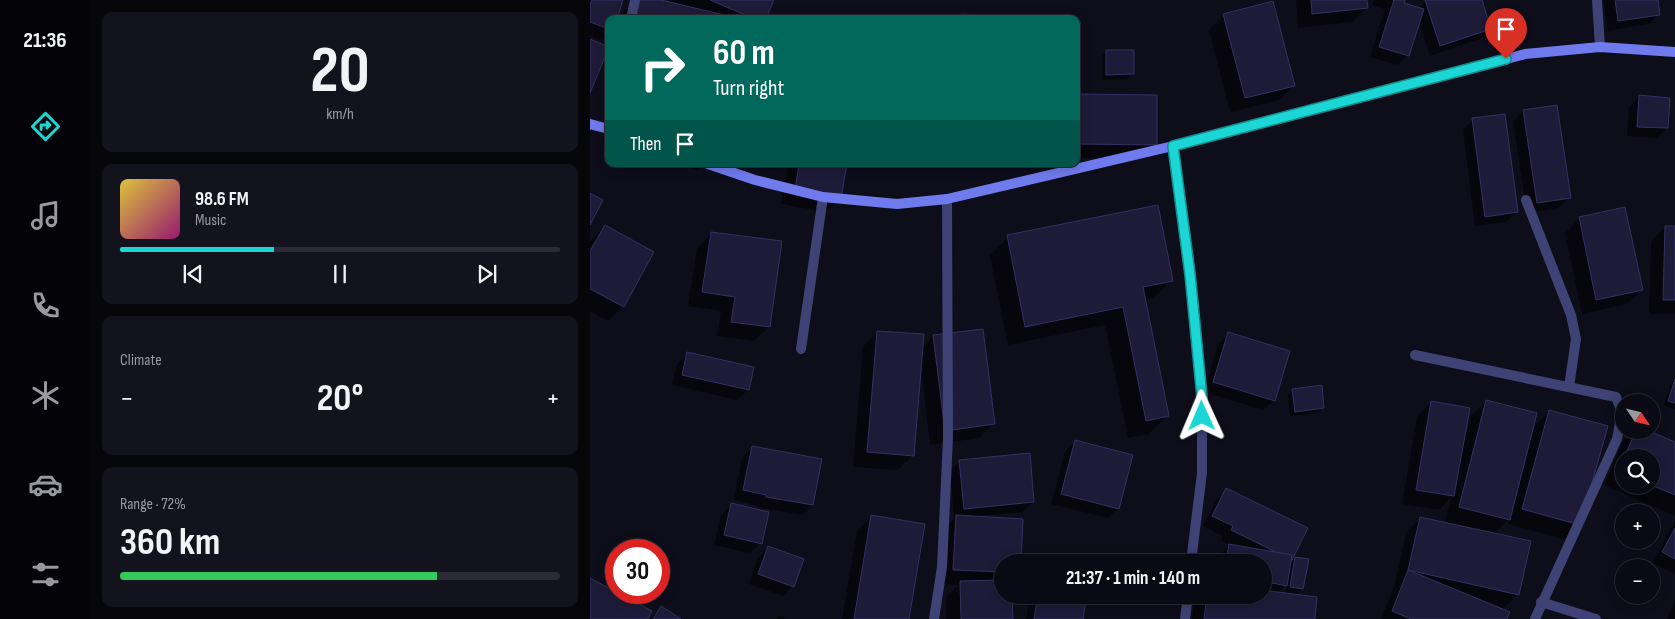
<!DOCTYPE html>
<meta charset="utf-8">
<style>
body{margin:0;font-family:"Sofia Sans Condensed",sans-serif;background:#13131d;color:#f1f3f6;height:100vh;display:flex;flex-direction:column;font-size:19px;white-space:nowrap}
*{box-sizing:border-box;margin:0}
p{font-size:16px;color:#999aa0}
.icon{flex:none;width:28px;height:28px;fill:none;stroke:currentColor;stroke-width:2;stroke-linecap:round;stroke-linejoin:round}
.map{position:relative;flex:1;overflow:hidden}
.details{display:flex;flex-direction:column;gap:12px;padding:12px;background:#06060b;width:500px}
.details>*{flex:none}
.hud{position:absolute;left:15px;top:15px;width:475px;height:152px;border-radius:10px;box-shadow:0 2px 12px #0003,0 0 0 1px #2a2b34;background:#00695c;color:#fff;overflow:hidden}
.needle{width:32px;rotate:125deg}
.tools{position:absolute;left:1025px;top:394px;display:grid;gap:10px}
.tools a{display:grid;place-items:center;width:45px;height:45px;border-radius:50%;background:#0a0a14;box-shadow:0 2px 12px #0003,0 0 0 1px #2a2b34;font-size:25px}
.speed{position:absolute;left:15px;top:539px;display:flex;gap:10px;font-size:25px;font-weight:700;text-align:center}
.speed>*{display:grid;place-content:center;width:65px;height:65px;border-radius:50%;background:#0a0a14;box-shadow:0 2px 12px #0003,0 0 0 1px #2a2b34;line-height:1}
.speed .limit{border:8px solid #d22;background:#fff;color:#111}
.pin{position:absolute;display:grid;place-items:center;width:42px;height:42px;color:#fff;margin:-51px -21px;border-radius:50% 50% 50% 0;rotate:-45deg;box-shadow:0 0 5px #0007}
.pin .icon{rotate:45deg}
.me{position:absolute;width:55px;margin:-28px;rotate:359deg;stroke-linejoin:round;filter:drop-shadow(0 0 4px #0008)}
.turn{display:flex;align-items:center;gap:18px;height:105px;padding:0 25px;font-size:22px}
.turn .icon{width:65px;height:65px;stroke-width:2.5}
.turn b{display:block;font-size:35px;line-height:42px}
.then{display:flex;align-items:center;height:48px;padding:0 25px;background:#0003;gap:10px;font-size:19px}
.big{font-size:38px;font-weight:700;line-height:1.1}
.details .tile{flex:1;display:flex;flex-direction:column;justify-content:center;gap:8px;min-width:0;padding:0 18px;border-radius:10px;background:#13131d}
.details .dial{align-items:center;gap:0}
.dial b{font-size:65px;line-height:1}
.song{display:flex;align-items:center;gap:15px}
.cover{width:60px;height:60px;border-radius:8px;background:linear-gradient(135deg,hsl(50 70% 55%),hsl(320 70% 35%))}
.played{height:5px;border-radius:2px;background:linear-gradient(90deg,#1bd6d4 35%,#2a2b34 35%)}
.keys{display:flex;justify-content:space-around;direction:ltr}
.heat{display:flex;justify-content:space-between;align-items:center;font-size:28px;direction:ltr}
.charge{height:8px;border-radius:4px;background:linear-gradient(90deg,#34c759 72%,#2a2b34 0)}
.trip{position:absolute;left:404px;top:554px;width:278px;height:50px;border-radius:25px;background:#0a0a14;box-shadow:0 2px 12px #0003,0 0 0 1px #2a2b34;font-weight:700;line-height:50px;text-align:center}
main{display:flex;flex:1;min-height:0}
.menu{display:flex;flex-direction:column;width:90px;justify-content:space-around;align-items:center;background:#040408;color:#999aa0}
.menu .icon{width:35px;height:35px}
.menu .current{color:#1bd6d4}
.menu b{font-size:22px;color:#f1f3f6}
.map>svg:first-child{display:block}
</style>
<main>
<nav class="menu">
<b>21:36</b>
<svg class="icon current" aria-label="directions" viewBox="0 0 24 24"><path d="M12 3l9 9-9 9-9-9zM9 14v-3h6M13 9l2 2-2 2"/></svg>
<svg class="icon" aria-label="music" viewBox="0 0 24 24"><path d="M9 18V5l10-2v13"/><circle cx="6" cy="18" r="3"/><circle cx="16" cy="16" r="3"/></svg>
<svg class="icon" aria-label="phone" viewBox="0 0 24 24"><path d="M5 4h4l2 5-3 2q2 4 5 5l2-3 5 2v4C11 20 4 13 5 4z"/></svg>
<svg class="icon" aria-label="climate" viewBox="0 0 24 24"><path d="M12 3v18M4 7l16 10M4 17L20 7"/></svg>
<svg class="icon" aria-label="car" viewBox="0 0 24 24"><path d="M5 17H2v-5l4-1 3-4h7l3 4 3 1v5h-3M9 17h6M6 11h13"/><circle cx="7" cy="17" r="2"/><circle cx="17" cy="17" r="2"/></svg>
<svg class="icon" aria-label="filters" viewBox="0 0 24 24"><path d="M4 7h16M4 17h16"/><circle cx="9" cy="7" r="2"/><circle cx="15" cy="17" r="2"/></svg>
</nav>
<section class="details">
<div class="tile dial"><b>20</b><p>km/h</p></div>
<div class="tile">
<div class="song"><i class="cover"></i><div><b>98.6 FM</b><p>Music</p></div></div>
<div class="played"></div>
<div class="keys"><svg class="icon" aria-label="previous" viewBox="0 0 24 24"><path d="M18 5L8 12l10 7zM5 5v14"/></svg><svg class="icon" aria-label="pause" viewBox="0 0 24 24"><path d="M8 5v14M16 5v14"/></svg><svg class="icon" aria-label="next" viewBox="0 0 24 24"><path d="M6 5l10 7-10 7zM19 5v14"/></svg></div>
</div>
<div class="tile"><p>Climate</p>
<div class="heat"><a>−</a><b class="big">20°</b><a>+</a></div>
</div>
<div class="tile"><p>Range · 72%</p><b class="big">360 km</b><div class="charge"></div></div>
</section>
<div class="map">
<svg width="1085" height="619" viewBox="0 0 1085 619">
<rect width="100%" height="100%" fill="#0e0d1a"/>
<!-- shadow -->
<g fill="#0007" fill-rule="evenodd">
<polygon points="0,0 32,0 19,19 19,32 12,40 0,36"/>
<polygon points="45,0 65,0 78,3 79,0 183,0 175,19 33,19 34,11"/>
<polygon points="706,0 776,0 777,7 762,22 708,28"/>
<polygon points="784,0 814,0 812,4 828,9 836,1 840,0 891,0 900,29 890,39 840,56 829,22 818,55 808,65 780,57 795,9 782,5"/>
<polygon points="1013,0 1067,0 1069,14 1059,24 1018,31"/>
<polygon points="634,15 703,85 689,100 640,112 619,30"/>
<polygon points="517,51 543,74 538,79 512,80 512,56"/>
<polygon points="486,96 565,145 551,159 486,158"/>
<polygon points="1049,97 1077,128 1067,138 1037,136 1039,107"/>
<polygon points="966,106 980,197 969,208 937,213 923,122 933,111"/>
<polygon points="883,119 927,212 916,222 885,226 873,130"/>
<polygon points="19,123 19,141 13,139"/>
<polygon points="88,164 113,164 106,170"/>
<polygon points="170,164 189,164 184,169"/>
<polygon points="198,164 256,164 250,198 235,212 191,204"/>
<polygon points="1034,209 1052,289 1037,304 992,314 975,233 989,219"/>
<polygon points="15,226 62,252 33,306 18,321 0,311 0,242"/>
<polygon points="1075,227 1085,227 1085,314 1059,314 1061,242"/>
<polygon points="122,233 179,327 164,341 127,336 131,311 98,306 107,248"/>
<polygon points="418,237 582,280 563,298 554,300 577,416 559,434 538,438 515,325 418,345 400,255"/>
<polygon points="287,332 332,348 344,336 404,423 389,438 340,445 331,368 322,456 308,470 263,467 273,347"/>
<polygon points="639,334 684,400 673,410 614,392 628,344"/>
<polygon points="98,354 158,390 147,400 82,385 87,364"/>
<polygon points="1085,380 1085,409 1074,405 1080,385"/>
<polygon points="703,390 733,408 728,413 700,416 698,395"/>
<polygon points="841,402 873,440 875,440 881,416 896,402 942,434 945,426 959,411 989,524 974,539 918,524 919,519 904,534 928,594 912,610 916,619 791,619 804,587 816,533 831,518 854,524 861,498 849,510 812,504 827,417"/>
<path d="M1045,430h9l31,13v73l-71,-31 19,-43zM1034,458h27v27h-27z"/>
<polygon points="485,441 528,508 518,518 461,504 475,452"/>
<polygon points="162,447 222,505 212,515 166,507 166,505 144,500 152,458"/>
<polygon points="370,461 443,502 433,512 389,516 389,518 432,520 429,562 412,562 412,595 421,595 422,619 356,619 356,597 368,585 349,584 352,531 364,519 360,471"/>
<path d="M636,490l64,70v4l6,-6 6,31 -6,6 17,24h-121l2,-20 4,-4h64v-33h-44l1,-6 11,-11 -9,-4 2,-5 -20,-10 13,-26zM697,584l-2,10 -7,-1z"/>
<polygon points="142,504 171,543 160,553 124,545 131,515"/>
<polygon points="281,517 318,619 252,619 267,531"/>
<polygon points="1085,520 1085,574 1063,563"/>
<polygon points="178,548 203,586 193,596 159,584 168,558"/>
<polygon points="440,595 496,595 492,619 436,619"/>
<polygon points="1085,601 1085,619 1077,619"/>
<polygon points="71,608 89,619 60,619"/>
<polygon points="189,616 197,619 186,619"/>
</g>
<!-- building -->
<g fill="#1e1b39" stroke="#343062">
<polygon points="2,0 33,0 27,19 19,19 19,29 0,22 0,5"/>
<polygon points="47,0 71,0 151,19 43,19"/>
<polygon points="120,0 184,0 176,19 165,19"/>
<polygon points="721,0 777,0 778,8 722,14"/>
<polygon points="804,0 815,0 814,3 834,9 819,56 789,47"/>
<polygon points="835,0 892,0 901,29 850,46"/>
<polygon points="1025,0 1068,0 1070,15 1028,21"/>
<polygon points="683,1 705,86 655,98 633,14"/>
<polygon points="371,14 410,16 410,19 371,19"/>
<polygon points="0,39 19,47 0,93"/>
<polygon points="516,50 544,50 544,74 516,75"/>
<polygon points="486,94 567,95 567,145 486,144"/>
<polygon points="1049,95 1080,98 1078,128 1047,127"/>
<polygon points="967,105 981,198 947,203 933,110"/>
<polygon points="915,114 928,212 895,217 882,118"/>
<polygon points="209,164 257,164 251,198 205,190"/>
<polygon points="0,193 13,200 0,225"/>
<polygon points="568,205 583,281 553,287 579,416 556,421 533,307 435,327 417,235"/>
<polygon points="1035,207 1053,290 1006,300 989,217"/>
<polygon points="15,225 64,252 34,307 0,289 0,251"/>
<polygon points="1075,226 1085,226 1085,300 1073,300"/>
<polygon points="121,232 192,241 180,327 141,322 145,297 112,292"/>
<polygon points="393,329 405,424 355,431 343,335"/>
<polygon points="287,331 334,334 324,456 277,452"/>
<polygon points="638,332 700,351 685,401 623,382"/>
<polygon points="97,352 164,367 159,390 92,375"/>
<polygon points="1085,379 1085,403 1078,401"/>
<polygon points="732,385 734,408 705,412 702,389"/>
<polygon points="896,400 947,413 920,520 869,507"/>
<polygon points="841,401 880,408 864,496 826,490"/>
<polygon points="959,410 1018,426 990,525 932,509"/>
<polygon points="1046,430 1057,430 1085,442 1085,495 1061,485 1061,458 1034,458"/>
<polygon points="485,440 543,455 529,509 471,494"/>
<polygon points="162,446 232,459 223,505 176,497 176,495 153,490"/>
<polygon points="440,453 444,502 374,509 369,460"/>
<polygon points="1034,458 1034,473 1028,471"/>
<polygon points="636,488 718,528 702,560 641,530 643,526 622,516"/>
<polygon points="141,503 179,512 172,544 134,535"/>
<polygon points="281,515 335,524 319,619 264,619"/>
<polygon points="366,515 433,519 431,562 412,562 412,572 363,570"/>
<polygon points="830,517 941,541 929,595 818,570"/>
<polygon points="1085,528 1085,559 1072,552"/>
<polygon points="639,544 702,555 697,586 672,581 672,562 636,562"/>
<polygon points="178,546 214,559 204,587 168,574"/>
<polygon points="705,557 719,559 713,589 700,587"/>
<polygon points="818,570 920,612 917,619 821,619 802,611"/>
<polygon points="0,578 62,611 58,619 0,619"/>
<polygon points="412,580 412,595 422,595 423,619 371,619 370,581"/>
<polygon points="672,590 727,597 725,619 614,619 617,595 672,595"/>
<polygon points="448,595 497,595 493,619 444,619"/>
<polygon points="71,606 91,619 63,619"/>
</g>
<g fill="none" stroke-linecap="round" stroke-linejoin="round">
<!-- street -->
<g stroke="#3e4274" stroke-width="10">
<polyline points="1007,0 1010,47"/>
<polyline points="41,19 45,0"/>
<polyline points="583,146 600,273 612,397 612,473 601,562"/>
<polyline points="936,200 981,315 986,339 979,387"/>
<polyline points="211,349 233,197"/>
<polyline points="825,355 1026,397 1032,412 1027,439 945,619"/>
<polyline points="951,602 1006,619"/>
<polyline points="344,619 352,567 358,438 357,199"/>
<polyline points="595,619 598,595"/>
</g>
<!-- secondary -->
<g stroke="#6f7bed" stroke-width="10">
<polyline points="0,124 19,129"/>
<polyline points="118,164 165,180 233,197 307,204 357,199 583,146 935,54 1010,47 1085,52"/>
</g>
</g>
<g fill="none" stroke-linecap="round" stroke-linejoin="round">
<defs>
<polyline id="route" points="612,416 612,397 600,274 583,146 916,59"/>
</defs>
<!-- route casing -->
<use href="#route" stroke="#128b8a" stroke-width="12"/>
<!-- route -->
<use href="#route" stroke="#1bd6d4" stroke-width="9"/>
</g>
</svg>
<div class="tools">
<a><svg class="needle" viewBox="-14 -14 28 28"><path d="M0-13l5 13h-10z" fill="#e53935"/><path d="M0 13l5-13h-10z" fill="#999aa0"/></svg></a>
<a><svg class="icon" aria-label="search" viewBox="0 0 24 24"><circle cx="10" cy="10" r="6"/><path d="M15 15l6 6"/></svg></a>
<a>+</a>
<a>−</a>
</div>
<div class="speed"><div class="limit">30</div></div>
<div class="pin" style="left:916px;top:59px;background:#d93025"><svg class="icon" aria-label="arrive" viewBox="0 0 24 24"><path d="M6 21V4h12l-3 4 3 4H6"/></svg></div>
<svg class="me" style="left:612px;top:416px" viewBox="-20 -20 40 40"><path d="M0-17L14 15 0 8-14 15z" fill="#1bd6d4" stroke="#fff" stroke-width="4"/></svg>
<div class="trip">21:37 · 1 min · 140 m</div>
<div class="hud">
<div class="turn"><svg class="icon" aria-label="right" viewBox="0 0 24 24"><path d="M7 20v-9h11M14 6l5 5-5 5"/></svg><div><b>60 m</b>Turn right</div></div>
<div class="then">Then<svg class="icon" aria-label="arrive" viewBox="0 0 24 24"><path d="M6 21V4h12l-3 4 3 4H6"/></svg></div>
</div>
</div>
</main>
